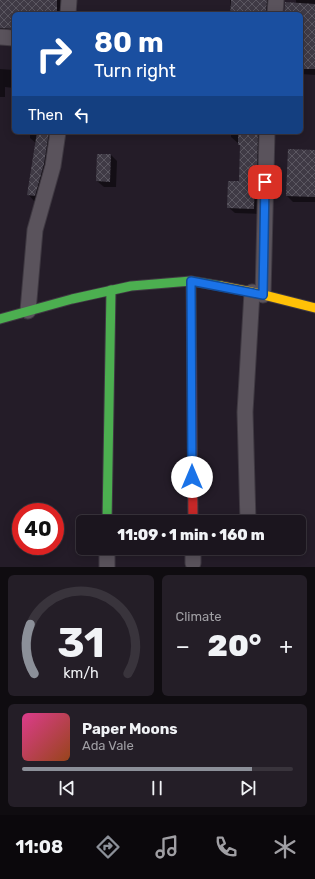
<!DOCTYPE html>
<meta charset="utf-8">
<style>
body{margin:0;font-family:Rubik,sans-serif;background:#241e27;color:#f1f3f6;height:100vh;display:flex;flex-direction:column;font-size:15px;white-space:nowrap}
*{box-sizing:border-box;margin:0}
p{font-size:13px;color:#a09fa4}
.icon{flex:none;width:22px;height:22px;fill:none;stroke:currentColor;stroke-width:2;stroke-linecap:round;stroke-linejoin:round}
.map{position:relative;height:567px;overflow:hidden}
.drawer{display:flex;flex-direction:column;gap:8px;padding:8px;background:#0f0c10;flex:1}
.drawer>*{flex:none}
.banner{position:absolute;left:12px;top:12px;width:291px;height:122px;border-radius:6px;box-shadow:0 2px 10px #0003,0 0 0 1px #39343c;background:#1a4fa0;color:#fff;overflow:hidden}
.speed{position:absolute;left:12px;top:503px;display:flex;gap:8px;font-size:20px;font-weight:700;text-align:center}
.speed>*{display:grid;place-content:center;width:52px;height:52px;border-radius:50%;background:#1b151e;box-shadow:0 2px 10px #0003,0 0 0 1px #39343c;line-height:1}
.speed .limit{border:6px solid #d22;background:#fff;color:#111}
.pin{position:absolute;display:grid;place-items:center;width:34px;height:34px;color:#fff;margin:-17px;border-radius:8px;box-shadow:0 2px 6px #0006}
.me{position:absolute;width:44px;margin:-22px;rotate:0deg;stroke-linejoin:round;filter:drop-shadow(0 0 3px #0008)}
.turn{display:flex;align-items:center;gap:14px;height:84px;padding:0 16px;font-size:18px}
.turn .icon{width:52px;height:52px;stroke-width:2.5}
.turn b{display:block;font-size:28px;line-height:34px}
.then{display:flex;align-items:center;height:38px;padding:0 16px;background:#0003;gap:8px;font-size:15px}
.big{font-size:30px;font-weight:800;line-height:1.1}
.drawer .tile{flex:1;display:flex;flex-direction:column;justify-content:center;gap:6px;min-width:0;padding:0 14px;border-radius:6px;background:#241e27}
.drawer .dial{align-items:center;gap:0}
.dial svg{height:104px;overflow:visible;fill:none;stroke:#39343c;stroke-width:7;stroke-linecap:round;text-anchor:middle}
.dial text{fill:#f1f3f6;stroke:none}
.song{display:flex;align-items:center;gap:12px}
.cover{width:48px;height:48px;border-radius:6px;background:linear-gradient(135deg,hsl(330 70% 55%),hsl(20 70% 35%))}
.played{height:4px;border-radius:2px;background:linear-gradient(90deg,#8c9099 85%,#39343c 85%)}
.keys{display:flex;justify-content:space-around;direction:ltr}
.heat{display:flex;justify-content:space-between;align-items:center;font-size:22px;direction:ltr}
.drawer .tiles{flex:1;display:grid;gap:8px;grid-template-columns:1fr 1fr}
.tile:last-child{grid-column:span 2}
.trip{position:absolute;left:76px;top:515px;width:230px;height:40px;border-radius:6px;background:#1b151e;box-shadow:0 2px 10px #0003,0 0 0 1px #39343c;font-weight:800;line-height:40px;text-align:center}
.tabs{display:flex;height:64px;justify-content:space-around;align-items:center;background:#0b080c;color:#a09fa4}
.tabs .icon{width:28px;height:28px}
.tabs .current{color:#8c9099}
.tabs b{font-size:18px;color:#f1f3f6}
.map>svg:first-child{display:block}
</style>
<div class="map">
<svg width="315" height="567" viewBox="0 0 315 567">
<defs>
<pattern id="building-cross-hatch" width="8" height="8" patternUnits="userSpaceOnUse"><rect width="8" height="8" fill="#3f3a45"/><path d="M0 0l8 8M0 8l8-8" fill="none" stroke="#5b5761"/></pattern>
</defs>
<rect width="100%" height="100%" fill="#241c28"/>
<!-- shadow -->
<g fill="#0007">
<polygon points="0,0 63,0 63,14 14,14 14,34 0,33"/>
<polygon points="230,0 273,0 272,14 231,14 230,10"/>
<polygon points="296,0 315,0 315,75 301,74 301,14 284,14 296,4"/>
<polygon points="0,69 14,70 14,88 5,87 5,97 0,97"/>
<polygon points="30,132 56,132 41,202 34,201 28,194 36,143 30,138"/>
<polygon points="231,132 264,132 260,214 235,213 228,207 240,182 241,146 239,143 238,143 231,137"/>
<polygon points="315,151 315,202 293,202 287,196"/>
<polygon points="111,155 117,161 116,187 104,187 97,181"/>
</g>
<!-- building -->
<g fill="url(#building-cross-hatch)">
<polygon points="0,0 57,0 57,14 14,14 14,29 0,28"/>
<polygon points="231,0 267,0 266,14 230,14"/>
<polygon points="285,2 315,4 315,69 301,69 301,14 284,14"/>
<polygon points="37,132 49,132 44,164 35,196 27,195"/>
<polygon points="238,132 258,132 257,179 255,179 254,209 227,208 228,181 239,181 240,145 238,145"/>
<polygon points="288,149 315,150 315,197 286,196"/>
<polygon points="97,154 111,154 110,182 96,181"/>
</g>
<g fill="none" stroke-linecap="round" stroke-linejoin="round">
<defs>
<g id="street">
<polyline points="68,14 69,0"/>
<polyline points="275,14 276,0"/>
<polyline points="0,37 14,38"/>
<polyline points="263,295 267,132"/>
<polyline points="28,311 35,230 53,166 58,132"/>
<polyline points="248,522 245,412 252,292"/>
<polyline points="193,548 193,563"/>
<polyline points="107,567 107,548"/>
</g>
<g id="fast">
<polyline points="0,319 72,299 131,286 191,281 221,286"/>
<polyline points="107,522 111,290"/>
</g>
<polyline id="slow" points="221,286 252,292 315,308"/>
<polyline id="jam" points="191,281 193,522"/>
</defs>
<!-- street casing -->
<use href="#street" stroke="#3f3942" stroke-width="17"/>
<!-- fast casing -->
<use href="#fast" stroke="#3f3942" stroke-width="11"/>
<!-- slow casing -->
<use href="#slow" stroke="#3f3942" stroke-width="11"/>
<!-- jam casing -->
<use href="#jam" stroke="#3f3942" stroke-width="11"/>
<!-- street -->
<use href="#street" stroke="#5a535c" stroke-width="15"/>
<!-- fast -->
<use href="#fast" stroke="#4caf50" stroke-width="9"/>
<!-- slow -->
<use href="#slow" stroke="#ffc107" stroke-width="9"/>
<!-- jam -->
<use href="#jam" stroke="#c62828" stroke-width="9"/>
</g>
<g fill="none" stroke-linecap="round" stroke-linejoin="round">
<defs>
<polyline id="route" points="192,477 191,281 263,295 265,182"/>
</defs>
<!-- route casing -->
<use href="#route" stroke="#114b97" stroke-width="10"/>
<!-- route -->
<use href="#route" stroke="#1a73e8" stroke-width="7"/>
</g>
</svg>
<div class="speed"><div class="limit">40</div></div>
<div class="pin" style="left:265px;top:182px;background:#d93025"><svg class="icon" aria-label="arrive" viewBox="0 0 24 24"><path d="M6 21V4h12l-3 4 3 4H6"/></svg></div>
<svg class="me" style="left:192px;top:477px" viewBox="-20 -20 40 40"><circle r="19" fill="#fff"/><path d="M0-13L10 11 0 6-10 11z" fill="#1a73e8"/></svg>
<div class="trip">11:09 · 1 min · 160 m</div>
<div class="banner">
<div class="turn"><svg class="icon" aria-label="right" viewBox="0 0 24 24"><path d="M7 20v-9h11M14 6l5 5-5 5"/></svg><div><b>80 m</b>Turn right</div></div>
<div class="then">Then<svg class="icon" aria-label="left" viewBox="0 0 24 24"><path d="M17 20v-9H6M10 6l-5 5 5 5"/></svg></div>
</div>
</div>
<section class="drawer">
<div class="tiles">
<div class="tile dial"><svg viewBox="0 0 100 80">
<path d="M14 69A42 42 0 1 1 86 69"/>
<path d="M14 69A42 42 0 0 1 11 31" stroke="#8c9099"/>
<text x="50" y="56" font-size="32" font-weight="700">31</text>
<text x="50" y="72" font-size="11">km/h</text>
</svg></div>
<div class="tile"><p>Climate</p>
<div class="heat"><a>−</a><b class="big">20°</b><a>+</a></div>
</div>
<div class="tile">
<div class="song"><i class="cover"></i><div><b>Paper Moons</b><p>Ada Vale</p></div></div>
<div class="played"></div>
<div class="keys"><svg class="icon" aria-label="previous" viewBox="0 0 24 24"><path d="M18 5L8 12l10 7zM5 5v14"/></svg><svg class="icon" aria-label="pause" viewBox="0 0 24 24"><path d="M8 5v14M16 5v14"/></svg><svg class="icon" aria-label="next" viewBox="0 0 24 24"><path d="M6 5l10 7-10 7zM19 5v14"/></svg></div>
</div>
</div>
</section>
<nav class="tabs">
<b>11:08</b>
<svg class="icon current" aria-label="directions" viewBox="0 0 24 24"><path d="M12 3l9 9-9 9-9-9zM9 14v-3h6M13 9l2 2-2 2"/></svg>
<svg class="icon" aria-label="music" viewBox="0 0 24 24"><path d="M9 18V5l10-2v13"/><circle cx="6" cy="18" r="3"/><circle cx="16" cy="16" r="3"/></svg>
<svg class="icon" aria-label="phone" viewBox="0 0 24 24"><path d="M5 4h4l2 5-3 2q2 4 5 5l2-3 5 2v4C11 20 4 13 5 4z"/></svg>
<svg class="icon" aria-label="climate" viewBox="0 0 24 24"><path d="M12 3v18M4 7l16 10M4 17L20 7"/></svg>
</nav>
